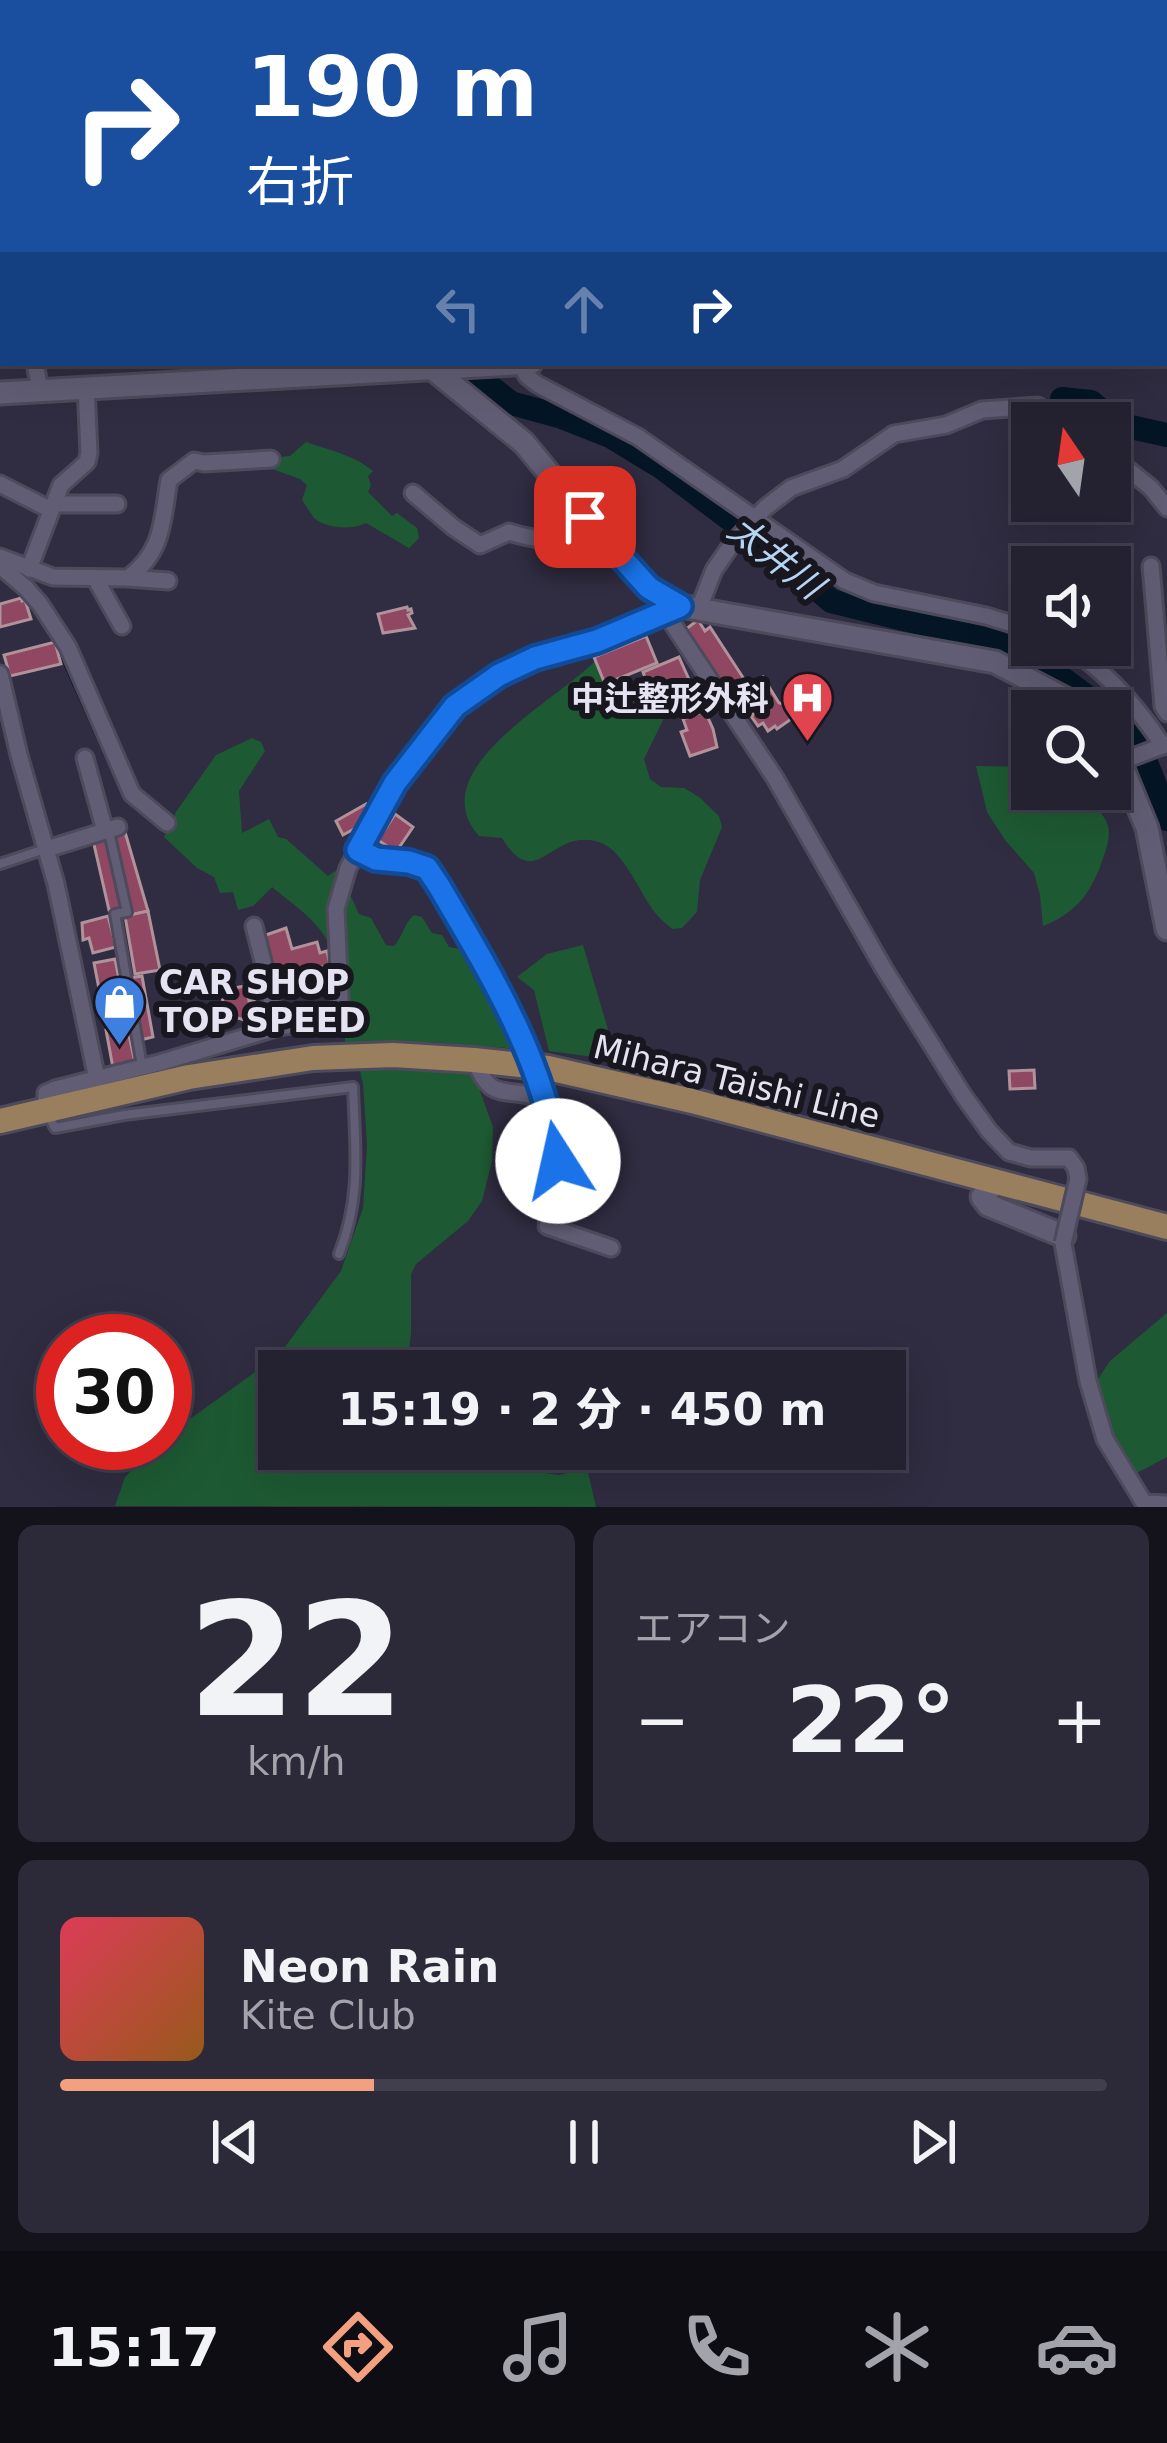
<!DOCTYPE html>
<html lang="ja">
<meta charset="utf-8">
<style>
body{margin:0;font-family:"DejaVu Sans","Noto Sans JP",sans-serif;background:#2c2939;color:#f1f3f6;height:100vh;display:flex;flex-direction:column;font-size:45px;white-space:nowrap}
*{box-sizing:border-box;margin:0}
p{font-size:39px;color:#a3a3ab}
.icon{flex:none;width:66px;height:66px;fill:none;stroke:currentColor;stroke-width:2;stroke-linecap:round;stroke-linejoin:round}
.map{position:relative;height:1507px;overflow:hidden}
.drawer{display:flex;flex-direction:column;gap:18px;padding:18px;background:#14121b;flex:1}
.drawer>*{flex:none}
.top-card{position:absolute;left:0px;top:0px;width:1167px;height:366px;box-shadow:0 12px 48px #0002,0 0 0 3px #413e4d;background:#1a4fa0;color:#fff;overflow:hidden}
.needle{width:78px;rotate:347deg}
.fabs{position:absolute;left:1011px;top:402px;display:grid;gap:24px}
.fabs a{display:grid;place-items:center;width:120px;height:120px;border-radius:0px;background:#242131;box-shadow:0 12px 48px #0002,0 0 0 3px #413e4d;font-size:60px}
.speed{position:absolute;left:36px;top:1314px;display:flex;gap:24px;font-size:60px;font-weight:700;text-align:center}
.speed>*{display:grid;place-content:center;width:156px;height:156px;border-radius:50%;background:#242131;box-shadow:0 12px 48px #0002,0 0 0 3px #413e4d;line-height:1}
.speed .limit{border:18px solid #d22;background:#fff;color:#111}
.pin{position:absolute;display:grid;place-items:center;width:102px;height:102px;color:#fff;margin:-51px;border-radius:24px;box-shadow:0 6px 18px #0006}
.me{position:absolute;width:132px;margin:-66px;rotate:350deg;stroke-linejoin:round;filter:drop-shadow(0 0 9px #0008)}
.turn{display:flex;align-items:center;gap:42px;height:252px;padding:0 48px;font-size:54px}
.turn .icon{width:156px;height:156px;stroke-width:2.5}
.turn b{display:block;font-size:84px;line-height:102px}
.lanes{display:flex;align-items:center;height:114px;padding:0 48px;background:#0003;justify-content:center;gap:60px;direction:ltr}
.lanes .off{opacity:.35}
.big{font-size:90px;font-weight:800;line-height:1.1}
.drawer .tile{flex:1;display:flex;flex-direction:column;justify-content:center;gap:18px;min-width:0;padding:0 42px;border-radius:18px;background:#2c2939}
.drawer .dial{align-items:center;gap:0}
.dial b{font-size:156px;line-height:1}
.song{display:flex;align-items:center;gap:36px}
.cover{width:144px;height:144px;border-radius:18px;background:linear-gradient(135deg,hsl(350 70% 55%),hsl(30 70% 35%))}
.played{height:12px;border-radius:6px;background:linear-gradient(90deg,#f2a07f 30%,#413e4d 30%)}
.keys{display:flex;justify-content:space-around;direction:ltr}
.heat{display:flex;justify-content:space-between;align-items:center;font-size:66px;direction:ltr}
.drawer .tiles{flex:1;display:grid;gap:18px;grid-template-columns:1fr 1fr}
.tile:last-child{grid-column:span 2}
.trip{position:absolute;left:258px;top:1350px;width:648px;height:120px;border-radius:0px;background:#242131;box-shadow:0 12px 48px #0002,0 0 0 3px #413e4d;font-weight:800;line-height:120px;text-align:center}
.tabs{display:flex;height:192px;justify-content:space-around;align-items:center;background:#0e0d14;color:#a3a3ab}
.tabs .icon{width:84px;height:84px}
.tabs .on{color:#f2a07f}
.tabs b{font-size:54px;color:#f1f3f6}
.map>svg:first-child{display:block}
</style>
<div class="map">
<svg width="1167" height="1507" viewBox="0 0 1167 1507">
<rect width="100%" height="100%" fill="#302c41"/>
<!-- green -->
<g fill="#1d5a33">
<path d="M306,442c23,8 48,13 67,29l-5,5 3,9 -3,7 24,24 5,-3 20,15 2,10 -10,10 -43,-25c-13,7 -39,6 -52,-5 -1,-1 -11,-17 -12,-18l5,-15 -7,-6 -28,-10 8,-12 10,-1z"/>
<path d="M595,661l8,23c11,4 20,1 31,4 13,2 23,18 31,28l-21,43 6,20 11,8 23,1 15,9 20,19 3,11 -22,53 -3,32 -15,16 -10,1c-5,-5 -10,-8 -14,-13 -18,-20 -33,-66 -59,-74 -49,-15 -62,53 -97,-4l-23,-2c-59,-66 79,-136 116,-175z"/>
<path d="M252,738l9,4 4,9 -26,40 3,42 27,-14 9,18 8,2 42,37 7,-5 7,6 17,37 12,4 15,27 8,1c9,-10 10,-23 20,-31l8,2 10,16 10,2 7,12 12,2c3,15 23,32 32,48 9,17 17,35 26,52l-87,-7 -87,1c1,-38 -2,-89 -29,-118 -12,-14 -30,-26 -44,-38l-19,19 -15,4 -5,-18 -13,1 -6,-16 -17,-9 -33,-31 12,-25 40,-57z"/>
<path d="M976,766l56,1v22h43c10,10 30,23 33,37 3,12 -3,27 -7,38 -11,31 -27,50 -58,62l-3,-31 -6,-22 -29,-33 -18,-28z"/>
<polygon points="583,945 617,1060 549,1051 534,990 517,977 547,954"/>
<polygon points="358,1062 431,1063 473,1072 493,1127 492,1161 482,1201 468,1221 416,1264 411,1274 411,1334 406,1371 279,1371 279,1449 533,1449 538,1472 559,1475 587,1468 596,1507 115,1506 125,1477 159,1443 165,1443 165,1437 279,1355 341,1271 363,1208 367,1146 363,1084"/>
<polygon points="1167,1313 1167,1457 1135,1474 1108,1432 1098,1379 1110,1361"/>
</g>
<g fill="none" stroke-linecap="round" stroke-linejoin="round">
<!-- stream -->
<polyline stroke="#041625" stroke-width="4.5" points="54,638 115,775"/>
<!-- river -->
<g stroke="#041625" stroke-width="24">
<polyline points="0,110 3,110"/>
<polyline points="467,363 484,382 511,403 562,417 610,436 661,467 788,563 831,601 997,642 1050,669 1106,711"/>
<polyline points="1062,399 1091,402 1117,424 1167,435"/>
<path d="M1110,714c31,23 45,70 57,105"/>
</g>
</g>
<!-- building -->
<g fill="#904761" stroke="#af929a" stroke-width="3">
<polygon points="21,598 22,601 25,600 31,619 0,627 0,604"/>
<polygon points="407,607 408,610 411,609 412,613 408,615 415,628 383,633 378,614"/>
<polygon points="698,620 705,631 710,627 744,679 727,691 686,629"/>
<polygon points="646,636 657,663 605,684 594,657"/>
<polygon points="55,642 61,664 10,676 4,655"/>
<polygon points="679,657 691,684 653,699 643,672"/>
<polygon points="763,677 779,703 790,705 797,715 777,729 775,726 768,731 763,723 758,726 751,716 754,714 744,704 740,707 732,696"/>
<polygon points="705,711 713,729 717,747 690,756 681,732 687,730 683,719"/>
<polygon points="366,804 374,818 343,835 336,821"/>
<polygon points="395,814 413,827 396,852 378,840"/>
<polygon points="125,832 148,911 132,915 114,835"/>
<polygon points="105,837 122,908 109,910 93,840"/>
<polygon points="148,911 160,970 135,974 125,916"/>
<polygon points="108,916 116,947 93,953 89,938 83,940 82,923"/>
<polygon points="286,928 292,949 317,942 320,953 327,951 330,965 275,978 263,936"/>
<polygon points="115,959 127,1020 106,1025 94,963"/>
<polygon points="142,976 153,1037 141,1040 129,978"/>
<polygon points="246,986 249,1001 254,1000 256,1011 251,1011 252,1016 244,1020 238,1018 225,1020 222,994 228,993 227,989"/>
<polygon points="127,1026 135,1063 113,1068 106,1030"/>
<polygon points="1034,1070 1035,1088 1010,1089 1009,1071"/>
</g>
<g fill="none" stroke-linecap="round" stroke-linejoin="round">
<defs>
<g id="lane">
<polyline points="998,0 1001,3"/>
<polyline points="1082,3 1090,0"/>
<polyline points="109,832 127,912 115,914 142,1066"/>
<polyline points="0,864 45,849"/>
<path d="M49,1117l6,11 69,-13 229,-28c2,60 9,110 -14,167"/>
</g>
<g id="street">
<polyline points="0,89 3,89"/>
<polyline points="0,126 3,126"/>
<polyline points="0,283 3,282"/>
<polyline points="35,363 40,390"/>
<polyline points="520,364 527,376 537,384 638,437 845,581 874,593 986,616 1032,630"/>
<polyline points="1110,455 1151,488 1167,508"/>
<polyline points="0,484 51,510"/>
<path d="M413,493l40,34 27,18 29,-13c41,13 41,5 76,-15"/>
<polyline points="54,504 117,504"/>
<path d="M0,557l53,20 75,1c36,-27 34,-57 41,-98l25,-19 10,2 67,-4"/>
<polyline points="0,566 26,588 40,604 68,647 132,794 167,823"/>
<polyline points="1151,566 1163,706 1167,713"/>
<polyline points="29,569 61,485 87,462 89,453 86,386"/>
<polyline points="95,578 122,626"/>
<polyline points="128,578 168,581"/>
<polyline points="699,608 714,570 732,544 765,508 791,488 843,469 894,434 946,425 982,410 1038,406"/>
<polyline points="678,609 670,620 775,778 884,969 963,1095 989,1131 1009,1152 1031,1158 1069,1158 1076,1168 1078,1179"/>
<path d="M1065,645c40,25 72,61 98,101"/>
<polyline points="0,674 19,755 56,884 97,1079"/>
<polyline points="85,758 105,831"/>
<polyline points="1120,762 1167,744"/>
<polyline points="47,849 118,827"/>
<path d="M358,850c25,14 43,9 69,19l85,149"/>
<polyline points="254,926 269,985 275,1028"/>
<path d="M474,1060c17,39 23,28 60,36l5,9 4,15"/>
<polyline points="547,1103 558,1161 547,1226 611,1248"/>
<polyline points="45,1111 46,1093 55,1089 159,1063 279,1027 341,1017 336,909 348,868 395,783 440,722 455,706 499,675 535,658 597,642 680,606"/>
<polyline points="1063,1243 1088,1381 1105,1439 1144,1503 1167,1504"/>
</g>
<g id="secondary">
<polyline points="1164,331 1167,331"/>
<polyline points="433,369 524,443 585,517 649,588 680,606 995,662 1064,698 1079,711"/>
<polyline points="0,393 531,363"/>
<polyline points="1110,748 1120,762 1147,828 1167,929"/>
<polyline points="995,1183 982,1197 988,1205 1064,1236"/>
</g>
<polyline id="primary" points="0,1121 189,1077 313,1058 393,1055 474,1060 548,1068 692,1101 1167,1227"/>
</defs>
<!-- lane casing -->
<use href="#lane" stroke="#4d4a5c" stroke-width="14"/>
<!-- street casing -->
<use href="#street" stroke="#4d4a5c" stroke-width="21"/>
<!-- secondary casing -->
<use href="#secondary" stroke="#4d4a5c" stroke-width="27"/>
<!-- primary casing -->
<use href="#primary" stroke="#4d4a5c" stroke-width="30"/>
<!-- lane -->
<use href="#lane" stroke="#615d74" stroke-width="8"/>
<!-- street -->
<use href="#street" stroke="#615d74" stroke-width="15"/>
<!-- secondary -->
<use href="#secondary" stroke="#615d74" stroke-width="21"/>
<!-- primary -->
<use href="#primary" stroke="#9a7f5e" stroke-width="24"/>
<defs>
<g id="street-bridge">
<polyline points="512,1018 547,1103"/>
<polyline points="1063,1243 1078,1179"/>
</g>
</defs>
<!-- street-bridge casing -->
<use href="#street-bridge" stroke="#4d4a5c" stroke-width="21" stroke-linecap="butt"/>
<!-- street-bridge -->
<use href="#street-bridge" stroke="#615d74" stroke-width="15"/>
</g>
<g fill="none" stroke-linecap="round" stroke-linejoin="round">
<defs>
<path id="route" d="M558,1161c-13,-99 -69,-190 -119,-275l-12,-18 -18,-6 -33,-3 -18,-9 37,-67 60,-77 44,-31 36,-17 62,-17 83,-35 -31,-18 -64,-71"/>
</defs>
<!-- route casing -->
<use href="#route" stroke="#114b97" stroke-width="30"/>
<!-- route -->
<use href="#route" stroke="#1a73e8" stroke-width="21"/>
</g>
<!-- icons -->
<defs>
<symbol id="hospital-pin" viewBox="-11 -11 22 30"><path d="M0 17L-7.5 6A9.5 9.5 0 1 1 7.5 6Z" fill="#e0444e" stroke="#18161f"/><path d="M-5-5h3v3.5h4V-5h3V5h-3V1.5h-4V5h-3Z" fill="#fff"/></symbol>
<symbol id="shop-pin" viewBox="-11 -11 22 30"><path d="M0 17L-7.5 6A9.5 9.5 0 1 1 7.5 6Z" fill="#3f7fe0" stroke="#18161f"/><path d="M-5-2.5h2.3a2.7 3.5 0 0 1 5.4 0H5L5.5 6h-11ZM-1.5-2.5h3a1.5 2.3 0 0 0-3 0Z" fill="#fff"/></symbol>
</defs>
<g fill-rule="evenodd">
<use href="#hospital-pin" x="778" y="668" width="59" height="81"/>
<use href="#shop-pin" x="90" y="972" width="59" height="81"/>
</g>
<g text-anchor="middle" stroke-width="12" stroke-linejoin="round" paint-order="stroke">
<!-- poi labels -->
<g font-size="33" font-weight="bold" fill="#e5e3f1" stroke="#18161f" text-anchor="end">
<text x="769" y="710">中辻整形外科</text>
<text x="159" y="994" text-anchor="start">CAR SHOP<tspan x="159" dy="38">TOP SPEED</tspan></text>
</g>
<!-- street labels -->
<g font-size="33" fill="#e5e3f1" stroke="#18161f">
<text transform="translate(737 1081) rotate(14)" y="12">Mihara Taishi Line</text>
</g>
<!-- water labels -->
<g font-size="36" font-style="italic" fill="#b5d5f2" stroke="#18161f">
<text transform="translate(776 557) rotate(38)" y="13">太井川</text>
</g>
</g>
</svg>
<div class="fabs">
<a><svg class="needle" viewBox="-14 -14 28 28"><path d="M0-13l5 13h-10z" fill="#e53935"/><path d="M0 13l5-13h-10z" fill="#a3a3ab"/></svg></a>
<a><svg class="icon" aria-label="sound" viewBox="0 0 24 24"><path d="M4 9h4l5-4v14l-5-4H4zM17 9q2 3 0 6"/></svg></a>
<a><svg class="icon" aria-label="search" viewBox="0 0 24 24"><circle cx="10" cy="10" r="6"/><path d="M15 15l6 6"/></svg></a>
</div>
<div class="speed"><div class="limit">30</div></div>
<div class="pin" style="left:585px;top:517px;background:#d93025"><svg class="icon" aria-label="arrive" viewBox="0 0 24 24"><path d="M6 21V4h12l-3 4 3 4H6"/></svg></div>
<svg class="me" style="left:558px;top:1161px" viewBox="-20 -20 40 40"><circle r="19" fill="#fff"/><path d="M0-13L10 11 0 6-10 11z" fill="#1a73e8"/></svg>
<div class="trip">15:19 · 2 分 · 450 m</div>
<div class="top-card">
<div class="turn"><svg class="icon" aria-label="right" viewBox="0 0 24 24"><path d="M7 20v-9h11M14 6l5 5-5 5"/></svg><div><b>190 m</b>右折</div></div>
<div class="lanes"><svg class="icon off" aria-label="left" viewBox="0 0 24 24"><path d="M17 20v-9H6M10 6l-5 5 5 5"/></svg><svg class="icon off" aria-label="ahead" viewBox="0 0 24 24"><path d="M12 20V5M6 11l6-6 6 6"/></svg><svg class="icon" aria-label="right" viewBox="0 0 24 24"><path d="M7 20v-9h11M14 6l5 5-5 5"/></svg></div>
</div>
</div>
<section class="drawer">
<div class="tiles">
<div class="tile dial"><b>22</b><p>km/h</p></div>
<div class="tile"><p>エアコン</p>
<div class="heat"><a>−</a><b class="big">22°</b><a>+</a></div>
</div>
<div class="tile">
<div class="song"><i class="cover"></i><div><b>Neon Rain</b><p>Kite Club</p></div></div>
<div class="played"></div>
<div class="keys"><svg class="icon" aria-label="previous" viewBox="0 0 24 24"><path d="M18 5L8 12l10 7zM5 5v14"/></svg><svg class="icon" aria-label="pause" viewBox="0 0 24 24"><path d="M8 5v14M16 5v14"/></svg><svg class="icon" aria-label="next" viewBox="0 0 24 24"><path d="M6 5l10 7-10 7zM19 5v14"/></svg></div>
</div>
</div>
</section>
<nav class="tabs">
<b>15:17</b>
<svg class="icon on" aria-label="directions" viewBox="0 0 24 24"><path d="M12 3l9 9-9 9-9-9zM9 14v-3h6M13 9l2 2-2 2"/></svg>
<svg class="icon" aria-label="music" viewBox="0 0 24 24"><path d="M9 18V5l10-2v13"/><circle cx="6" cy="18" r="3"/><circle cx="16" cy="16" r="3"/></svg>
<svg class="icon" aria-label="phone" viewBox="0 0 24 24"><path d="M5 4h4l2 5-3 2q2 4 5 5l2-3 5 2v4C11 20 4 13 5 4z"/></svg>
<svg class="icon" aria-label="climate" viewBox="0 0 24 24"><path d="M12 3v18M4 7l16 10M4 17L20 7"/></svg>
<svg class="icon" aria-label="car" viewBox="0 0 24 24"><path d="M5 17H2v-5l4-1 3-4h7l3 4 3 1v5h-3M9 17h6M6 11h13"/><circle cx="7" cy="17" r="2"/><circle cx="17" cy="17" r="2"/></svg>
</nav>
